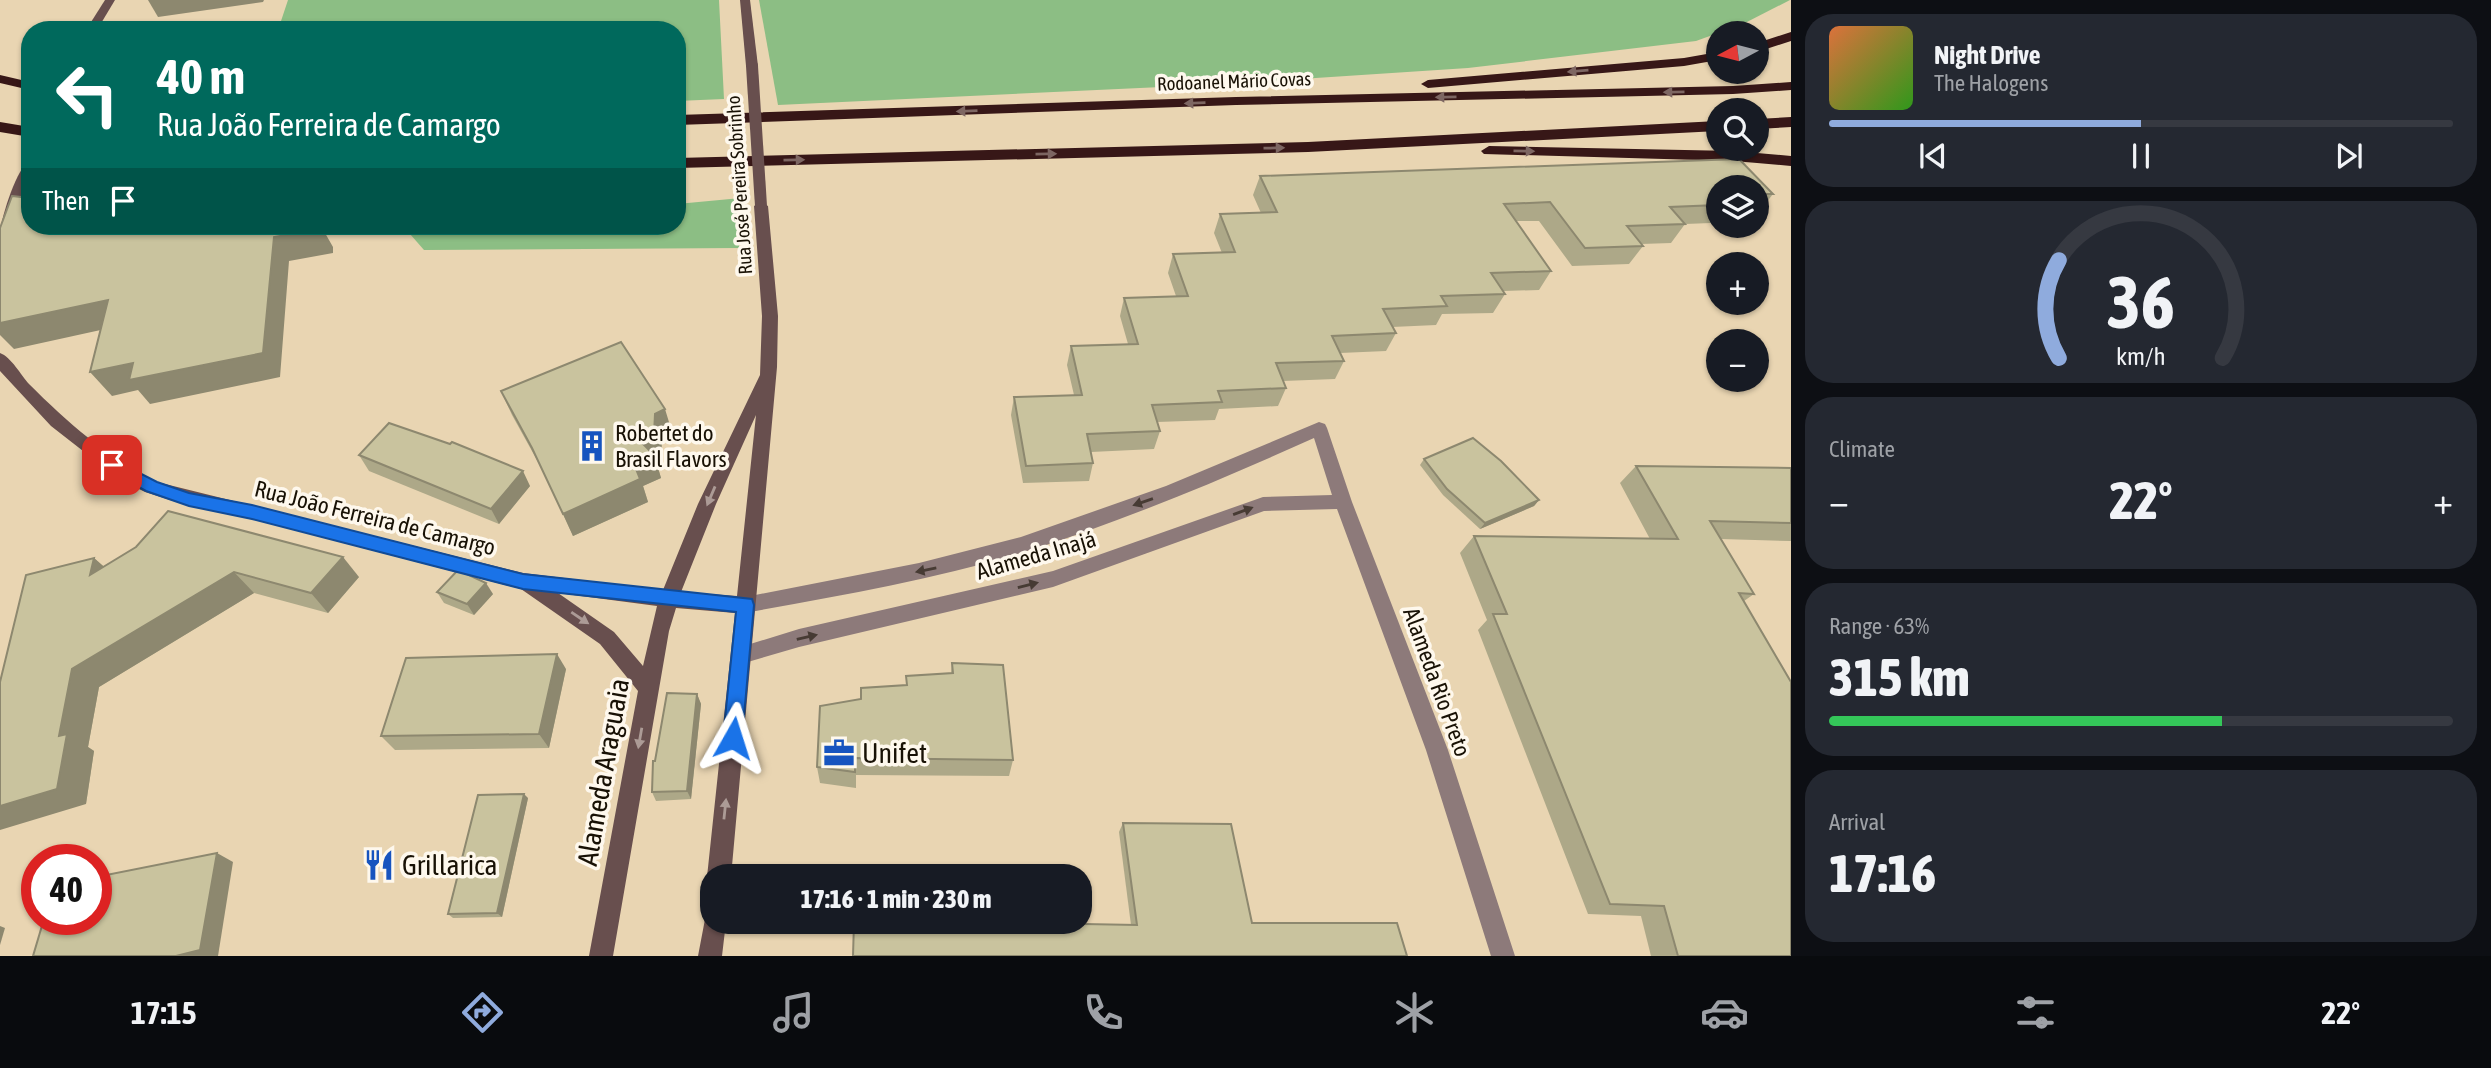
<!DOCTYPE html>
<meta charset="utf-8">
<style>
body{margin:0;font-family:"Asap Condensed",sans-serif;background:#242831;color:#f1f3f6;height:100vh;display:flex;flex-direction:column;font-size:26px;white-space:nowrap}
*{box-sizing:border-box;margin:0}
p{font-size:23px;color:#9ea1a6}
.icon{flex:none;width:38px;height:38px;fill:none;stroke:currentColor;stroke-width:2;stroke-linecap:round;stroke-linejoin:round}
.map{position:relative;flex:1;overflow:hidden}
.sheet{display:flex;flex-direction:column;gap:14px;padding:14px;background:#0d0f14;width:700px}
.sheet>*{flex:none}
.guide{position:absolute;left:21px;top:21px;width:665px;height:214px;border-radius:28px;box-shadow:0 2px 5px #0004;background:#00695c;color:#fff;overflow:hidden}
.needle{width:46px;rotate:263deg}
.tools{position:absolute;left:1706px;top:21px;display:grid;gap:14px}
.tools a{display:grid;place-items:center;width:63px;height:63px;border-radius:50%;background:#171b24;box-shadow:0 2px 5px #0004;font-size:35px}
.speed{position:absolute;left:21px;top:844px;display:flex;gap:14px;font-size:35px;font-weight:700;text-align:center}
.speed>*{display:grid;place-content:center;width:91px;height:91px;border-radius:50%;background:#171b24;box-shadow:0 2px 5px #0004;line-height:1}
.speed .limit{border:10px solid #d22;background:#fff;color:#111}
.pin{position:absolute;display:grid;place-items:center;width:60px;height:60px;color:#fff;margin:-30px;border-radius:14px;box-shadow:0 4px 10px #0006}
.me{position:absolute;width:77px;margin:-38px;rotate:6deg;stroke-linejoin:round;filter:drop-shadow(0 0 5px #0008)}
.turn{display:flex;align-items:center;gap:24px;height:147px;padding:0 21px;font-size:32px}
.turn .icon{width:91px;height:91px;stroke-width:2.5}
.turn b{display:block;font-size:49px;line-height:60px}
.then{display:flex;align-items:center;height:66px;padding:0 21px;background:#0003;gap:14px;font-size:26px}
.big{font-size:52px;font-weight:800;line-height:1.1}
.sheet .tile{flex:1;display:flex;flex-direction:column;justify-content:center;gap:10px;min-width:0;padding:0 24px;border-radius:28px;background:#242831}
.sheet .dial{align-items:center;gap:0}
.dial svg{height:182px;overflow:visible;fill:none;stroke:#363941;stroke-width:7;stroke-linecap:round;text-anchor:middle}
.dial text{fill:#f1f3f6;stroke:none}
.song{display:flex;align-items:center;gap:21px}
.cover{width:84px;height:84px;border-radius:10px;background:linear-gradient(135deg,hsl(20 70% 55%),hsl(110 70% 35%))}
.played{height:7px;border-radius:4px;background:linear-gradient(90deg,#8fabdd 50%,#363941 50%)}
.keys{display:flex;justify-content:space-around;direction:ltr}
.heat{display:flex;justify-content:space-between;align-items:center;font-size:38px;direction:ltr}
.charge{height:10px;border-radius:5px;background:linear-gradient(90deg,#34c759 63%,#363941 0)}
.trip{position:absolute;left:700px;top:864px;width:392px;height:70px;border-radius:28px;background:#171b24;box-shadow:0 2px 5px #0004;font-weight:800;line-height:70px;text-align:center}
.menu{display:flex;height:112px;justify-content:space-around;align-items:center;background:#090b0e;color:#9ea1a6}
.menu .icon{width:49px;height:49px}
.menu .active{color:#8fabdd}
.menu b{font-size:32px;color:#f1f3f6}
main{display:flex;flex:1;min-height:0}
.map>svg:first-child{display:block}
</style>
<main>
<div class="map">
<svg width="1791" height="956" viewBox="0 0 1791 956">
<rect width="100%" height="100%" fill="#e9d5b2"/>
<!-- green -->
<g fill="#8cbe84">
<polygon points="288,0 719,0 724,99 677,101 677,30 278,30"/>
<polygon points="759,0 1790,0 1743,24 1696,41 1468,68 1226,84 778,105"/>
<polygon points="741,198 739,248 424,250 403,226 677,226 677,204"/>
</g>
<g fill="none" stroke-linecap="round" stroke-linejoin="round">
<!-- street -->
<path fill="#8d7a7a" fill-rule="evenodd" d="M1319,422l6,2 2,4 25,74 96,248 67,206h-24l-65,-206 -89,-241 -73,2 -211,76 -254,60 -58,17 -7,-3 -3,-6 3,-6 65,-20 254,-58 210,-74 69,-2 -18,-57c-96,43 -193,84 -293,115 -90,27 -184,43 -276,60l-7,-2 -3,-6 3,-6 7,-2 174,-34 102,-26 145,-51z"/>
<!-- secondary -->
<g fill="#684f4e" fill-rule="evenodd">
<polygon points="105,0 115,0 97,30 86,30"/>
<polygon points="740,0 750,0 758,66 752,70 746,66"/>
<path d="M30,161v19l-23,74 -7,5c0,-9 0,-19 0,-28 2,-15 17,-65 30,-70z"/>
<path d="M761,202l7,4 10,110 -1,51 -46,510h-19v9l-5,-9 28,-264 -59,-5 -7,23 -56,325h-24l49,-265 -38,-47 -79,-55 -269,-70 -63,-13 -44,-14 -26,-13 -68,-53 -51,-55v-18c11,4 21,22 29,31 38,38 79,74 128,98l366,91 140,17 35,-86 62,-129 2,-59 -8,-110zM756,415l-19,181 -56,-4 35,-88zM558,593l99,13 -14,60 -29,-34z"/>
<polygon points="712,911 712,922 726,922 722,956 698,956 706,914"/>
</g>
<!-- highway -->
<g fill="#371717" fill-rule="evenodd">
<polygon points="1791,32 1791,41 1757,52 1757,43"/>
<polygon points="1718,52 1718,60 1684,66 1428,88 1421,84 1428,80 1684,58"/>
<polygon points="0,75 30,82 30,90 0,83"/>
<polygon points="1791,82 1791,90 1733,94 1236,105 677,125 677,115 1236,97 1733,86"/>
<polygon points="1791,117 1791,127 1757,129 1757,119"/>
<polygon points="1718,121 1718,131 1308,152 677,168 677,158 1308,142"/>
<polygon points="0,122 30,127 30,137 0,132"/>
<polygon points="1489,146 1734,151 1791,156 1791,166 1734,161 1484,154 1481,151"/>
</g>
<!-- secondary-bridge -->
<polyline stroke="#684f4e" stroke-width="12" points="752,66 761,206"/>
</g>
<!-- wall -->
<g fill="#ada888">
<polygon points="1739,159 1773,194 1758,213 1757,213 1757,187 1718,187 1718,214 1711,223 1685,224 1671,243 1641,244 1643,246 1629,264 1572,266 1539,221 1516,221 1551,271 1539,290 1503,291 1505,294 1493,313 1442,314 1436,325 1392,327 1396,333 1386,351 1340,353 1344,361 1335,379 1283,381 1286,388 1278,406 1219,409 1215,420 1157,422 1160,431 1154,449 1091,452 1093,463 1089,481 1023,483 1011,415 1014,397 1074,395 1067,365 1071,346 1128,344 1120,316 1124,298 1176,296 1168,273 1173,254 1222,253 1214,233 1220,214 1261,213 1253,195 1260,176"/>
<polygon points="501,391 672,432 662,437 661,458 656,461 661,478 643,486 648,502 573,536 543,471 512,415"/>
<polygon points="359,455 530,486 499,524 369,471"/>
<polygon points="1424,459 1539,500 1534,506 1480,529 1443,495 1420,465"/>
<polygon points="1636,466 1791,468 1791,541 1721,539 1754,594 1744,601 1791,956 1651,956 1641,916 1588,914 1478,630 1487,620 1460,553 1474,536 1650,539 1620,483"/>
<polygon points="94,558 104,567 359,577 328,613 254,593 99,687 88,747 94,751 86,804"/>
<polygon points="437,592 493,594 474,615 444,603"/>
<polygon points="952,663 1013,760 1009,776 856,775 856,788 820,783 817,767 861,699 906,685 906,676 951,673"/>
<polygon points="566,669 549,748 395,750 381,736"/>
<polygon points="697,694 701,704 691,799 656,801 652,792 655,761"/>
<polygon points="528,798 502,917 453,918 448,914"/>
<polygon points="1123,823 1252,923 1131,925 1119,832"/>
</g>
<!-- shaded-wall -->
<g fill="#8d886f">
<polygon points="148,0 264,0 263,2 158,17"/>
<polygon points="321,226 333,247 333,253 289,261 280,377 150,404 138,390 112,396 90,372 274,237"/>
<polygon points="108,300 128,324 14,349 0,335 0,323"/>
<polygon points="665,409 672,432 662,437 661,458 656,461 661,478 643,486 648,502 573,536 563,514 642,443 655,414"/>
<polygon points="523,471 530,486 499,524 491,509"/>
<polygon points="1539,500 1534,506 1480,529 1485,523"/>
<polygon points="343,557 359,577 328,613 311,593"/>
<polygon points="94,558 117,578 90,575"/>
<polygon points="234,572 254,593 99,687 88,747 94,751 86,804 0,830 0,806 72,669"/>
<polygon points="486,583 493,594 474,615 467,604"/>
<polygon points="557,654 566,669 549,748 539,734"/>
<polygon points="697,694 701,704 691,799 687,791"/>
<polygon points="524,794 528,798 502,917 497,913"/>
<polygon points="217,853 233,862 218,956 176,956"/>
<polygon points="0,926 5,928 0,945"/>
</g>
<!-- building -->
<g fill="#c9c39e" stroke="#8d886f" stroke-width="2">
<polygon points="1739,159 1773,194 1757,194 1757,187 1718,187 1718,196 1717,196 1718,197 1718,205 1670,207 1685,224 1627,226 1643,246 1585,248 1550,202 1504,204 1551,271 1491,273 1505,294 1441,296 1447,306 1383,309 1396,333 1332,336 1344,361 1276,363 1286,388 1218,391 1222,402 1152,405 1160,431 1087,434 1093,463 1026,466 1014,397 1082,395 1071,346 1138,344 1124,298 1188,296 1173,254 1235,252 1220,214 1277,212 1260,176"/>
<polygon points="12,196 30,198 30,226 319,226 319,229 274,237 263,353 129,380 133,363 90,372 108,300 0,323 0,228"/>
<polygon points="621,342 665,409 655,414 654,435 642,443 654,455 634,464 640,479 563,514 532,448 501,391"/>
<polygon points="389,423 450,444 452,442 523,471 491,509 359,455"/>
<polygon points="1473,438 1501,461 1539,500 1485,523 1447,489 1424,459"/>
<polygon points="1636,466 1791,468 1791,523 1710,521 1754,594 1739,593 1791,682 1791,956 1678,956 1664,906 1610,904 1493,614 1507,614 1474,536 1678,539"/>
<polygon points="168,511 343,557 311,593 234,572 72,669 59,736 67,734 57,789 0,806 0,682 26,575 94,558 90,575 136,547"/>
<polygon points="458,570 486,583 467,604 437,592"/>
<polygon points="557,654 539,734 381,736 406,658"/>
<polygon points="952,663 1003,665 1013,760 855,758 855,772 817,767 820,706 861,699 861,688 907,685 906,676 953,673"/>
<polygon points="667,693 697,694 687,791 652,792 653,761 655,761"/>
<polygon points="524,794 497,913 448,914 478,795"/>
<polygon points="1123,823 1231,824 1252,923 1397,923 1407,956 853,956 854,922 980,922 1137,925"/>
<polygon points="217,853 200,950 176,956 33,956 44,919 96,919 96,877"/>
</g>
<!-- one-way arrows -->
<defs><path id="oneway-solid" d="M-6-.8H1V-3.2L6.5 0L1 3.2V.8H-6Z" transform="scale(1.75)"/></defs>
<g fill="#7d6662">
<use href="#oneway-solid" transform="translate(1578 71) rotate(175)"/>
<use href="#oneway-solid" transform="translate(1674 92) rotate(179)"/>
<use href="#oneway-solid" transform="translate(1446 97) rotate(179)"/>
<use href="#oneway-solid" transform="translate(1195 103) rotate(178)"/>
<use href="#oneway-solid" transform="translate(967 111) rotate(178)"/>
<use href="#oneway-solid" transform="translate(1274 148) rotate(-1)"/>
<use href="#oneway-solid" transform="translate(1524 151) rotate(1)"/>
<use href="#oneway-solid" transform="translate(1046 154) rotate(-1)"/>
<use href="#oneway-solid" transform="translate(794 160) rotate(-1)"/>
</g>
<g fill="#ac9b96">
<use href="#oneway-solid" transform="translate(711 496) rotate(113)"/>
<use href="#oneway-solid" transform="translate(580 618) rotate(34)"/>
<use href="#oneway-solid" transform="translate(640 738) rotate(100)"/>
<use href="#oneway-solid" transform="translate(725 809) rotate(-84)"/>
</g>
<g fill="#473b34">
<use href="#oneway-solid" transform="translate(1143 502) rotate(161)"/>
<use href="#oneway-solid" transform="translate(1243 511) rotate(-20)"/>
<use href="#oneway-solid" transform="translate(926 570) rotate(169)"/>
<use href="#oneway-solid" transform="translate(1028 585) rotate(-14)"/>
<use href="#oneway-solid" transform="translate(807 637) rotate(-13)"/>
</g>
<!-- route -->
<polygon fill="#1a73e8" stroke="#114b97" stroke-width="2" points="112,459 157,482 189,493 252,505 523,574 752,599 754,605 742,738 739,745 733,747 726,745 723,738 736,612 523,589 252,519 189,506 146,491 106,469 104,465"/>
<!-- icons -->
<defs>
<symbol id="building-bare" viewBox="-9 -9 18 18"><path d="M-4-6H4V6H1V3H-1V6H-4ZM-2.5-4.3h1.7v1.8h-1.7ZM.8-4.3h1.7v1.8H.8ZM-2.5-1h1.7V.8h-1.7ZM.8-1h1.7V.8H.8Z" fill="#1754bf" stroke="#fef8ed" stroke-width="2.5" paint-order="stroke"/></symbol>
<symbol id="office-bare" viewBox="-9 -9 18 18"><path d="M-6-3h4V-5.5h4V-3h4V5H-6ZM-1-4.5V-3h2v-1.5ZM-6 0V1H6V0Z" fill="#1754bf" stroke="#fef8ed" stroke-width="2.5" paint-order="stroke"/></symbol>
<symbol id="restaurant-bare" viewBox="-9 -9 18 18"><path d="M-5-6h1v4h1v-4h1v4h1v-4h1v5L-1.5 .5V6h-2V.5L-5-1ZM5-6V6H3V1.5H1.5Q1.5-4 5-6Z" fill="#1754bf" stroke="#fef8ed" stroke-width="2.5" paint-order="stroke"/></symbol>
</defs>
<g fill-rule="evenodd">
<use href="#building-bare" x="570" y="424" width="44" height="44"/>
<use href="#office-bare" x="817" y="731" width="44" height="44"/>
<use href="#restaurant-bare" x="357" y="843" width="44" height="44"/>
</g>
<g text-anchor="middle" stroke-width="7" stroke-linejoin="round" paint-order="stroke">
<!-- far-street labels -->
<g font-size="19" fill="#181105" stroke="#fef8ed">
<text transform="translate(1234 81) rotate(-2)" y="7">Rodoanel Mário Covas</text>
<text transform="translate(739 185) rotate(-94)" y="7">Rua José Pereira Sobrinho</text>
</g>
<!-- poi labels -->
<g font-size="23" fill="#181105" stroke="#fef8ed" text-anchor="start">
<text x="615" y="441">Robertet do<tspan x="615" dy="26">Brasil Flavors</tspan></text>
</g>
<!-- street labels -->
<g font-size="23" fill="#181105" stroke="#fef8ed">
<text transform="translate(375 518) rotate(14)" y="8">Rua João Ferreira de Camargo</text>
<text transform="translate(1036 555) rotate(-16)" y="8">Alameda Inajá</text>
<text transform="translate(1437 682) rotate(70)" y="8">Alameda Rio Preto</text>
</g>
<!-- near-poi labels -->
<g font-size="28" fill="#181105" stroke="#fef8ed" text-anchor="start">
<text x="862" y="763">Unifet</text>
<text x="402" y="875">Grillarica</text>
</g>
<!-- near-street labels -->
<g font-size="28" fill="#181105" stroke="#fef8ed">
<text transform="translate(603 772) rotate(-80)" y="10">Alameda Araguaia</text>
</g>
</g>
</svg>
<div class="tools">
<a><svg class="needle" viewBox="-14 -14 28 28"><path d="M0-13l5 13h-10z" fill="#e53935"/><path d="M0 13l5-13h-10z" fill="#9ea1a6"/></svg></a>
<a><svg class="icon" aria-label="search" viewBox="0 0 24 24"><circle cx="10" cy="10" r="6"/><path d="M15 15l6 6"/></svg></a>
<a><svg class="icon" aria-label="layers" viewBox="0 0 24 24"><path d="M12 4l9 5-9 5-9-5zM3 14l9 5 9-5"/></svg></a>
<a>+</a>
<a>−</a>
</div>
<div class="speed"><div class="limit">40</div></div>
<div class="pin" style="left:112px;top:465px;background:#d93025"><svg class="icon" aria-label="arrive" viewBox="0 0 24 24"><path d="M6 21V4h12l-3 4 3 4H6"/></svg></div>
<svg class="me" style="left:733px;top:738px" viewBox="-20 -20 40 40"><path d="M0-17L14 15 0 8-14 15z" fill="#1a73e8" stroke="#fff" stroke-width="4"/></svg>
<div class="trip">17:16 · 1 min · 230 m</div>
<div class="guide">
<div class="turn"><svg class="icon" aria-label="left" viewBox="0 0 24 24"><path d="M17 20v-9H6M10 6l-5 5 5 5"/></svg><div><b>40 m</b>Rua João Ferreira de Camargo</div></div>
<div class="then">Then<svg class="icon" aria-label="arrive" viewBox="0 0 24 24"><path d="M6 21V4h12l-3 4 3 4H6"/></svg></div>
</div>
</div>
<section class="sheet">
<div class="tile">
<div class="song"><i class="cover"></i><div><b>Night Drive</b><p>The Halogens</p></div></div>
<div class="played"></div>
<div class="keys"><svg class="icon" aria-label="previous" viewBox="0 0 24 24"><path d="M18 5L8 12l10 7zM5 5v14"/></svg><svg class="icon" aria-label="pause" viewBox="0 0 24 24"><path d="M8 5v14M16 5v14"/></svg><svg class="icon" aria-label="next" viewBox="0 0 24 24"><path d="M6 5l10 7-10 7zM19 5v14"/></svg></div>
</div>
<div class="tile dial"><svg viewBox="0 0 100 80">
<path d="M14 69A42 42 0 1 1 86 69"/>
<path d="M14 69A42 42 0 0 1 14 26" stroke="#8fabdd"/>
<text x="50" y="56" font-size="32" font-weight="700">36</text>
<text x="50" y="72" font-size="11">km/h</text>
</svg></div>
<div class="tile"><p>Climate</p>
<div class="heat"><a>−</a><b class="big">22°</b><a>+</a></div>
</div>
<div class="tile"><p>Range · 63%</p><b class="big">315 km</b><div class="charge"></div></div>
<div class="tile"><p>Arrival</p><b class="big">17:16</b></div>
</section>
</main>
<nav class="menu">
<b>17:15</b>
<svg class="icon active" aria-label="directions" viewBox="0 0 24 24"><path d="M12 3l9 9-9 9-9-9zM9 14v-3h6M13 9l2 2-2 2"/></svg>
<svg class="icon" aria-label="music" viewBox="0 0 24 24"><path d="M9 18V5l10-2v13"/><circle cx="6" cy="18" r="3"/><circle cx="16" cy="16" r="3"/></svg>
<svg class="icon" aria-label="phone" viewBox="0 0 24 24"><path d="M5 4h4l2 5-3 2q2 4 5 5l2-3 5 2v4C11 20 4 13 5 4z"/></svg>
<svg class="icon" aria-label="climate" viewBox="0 0 24 24"><path d="M12 3v18M4 7l16 10M4 17L20 7"/></svg>
<svg class="icon" aria-label="car" viewBox="0 0 24 24"><path d="M5 17H2v-5l4-1 3-4h7l3 4 3 1v5h-3M9 17h6M6 11h13"/><circle cx="7" cy="17" r="2"/><circle cx="17" cy="17" r="2"/></svg>
<svg class="icon" aria-label="filters" viewBox="0 0 24 24"><path d="M4 7h16M4 17h16"/><circle cx="9" cy="7" r="2"/><circle cx="15" cy="17" r="2"/></svg>
<b>22°</b>
</nav>
